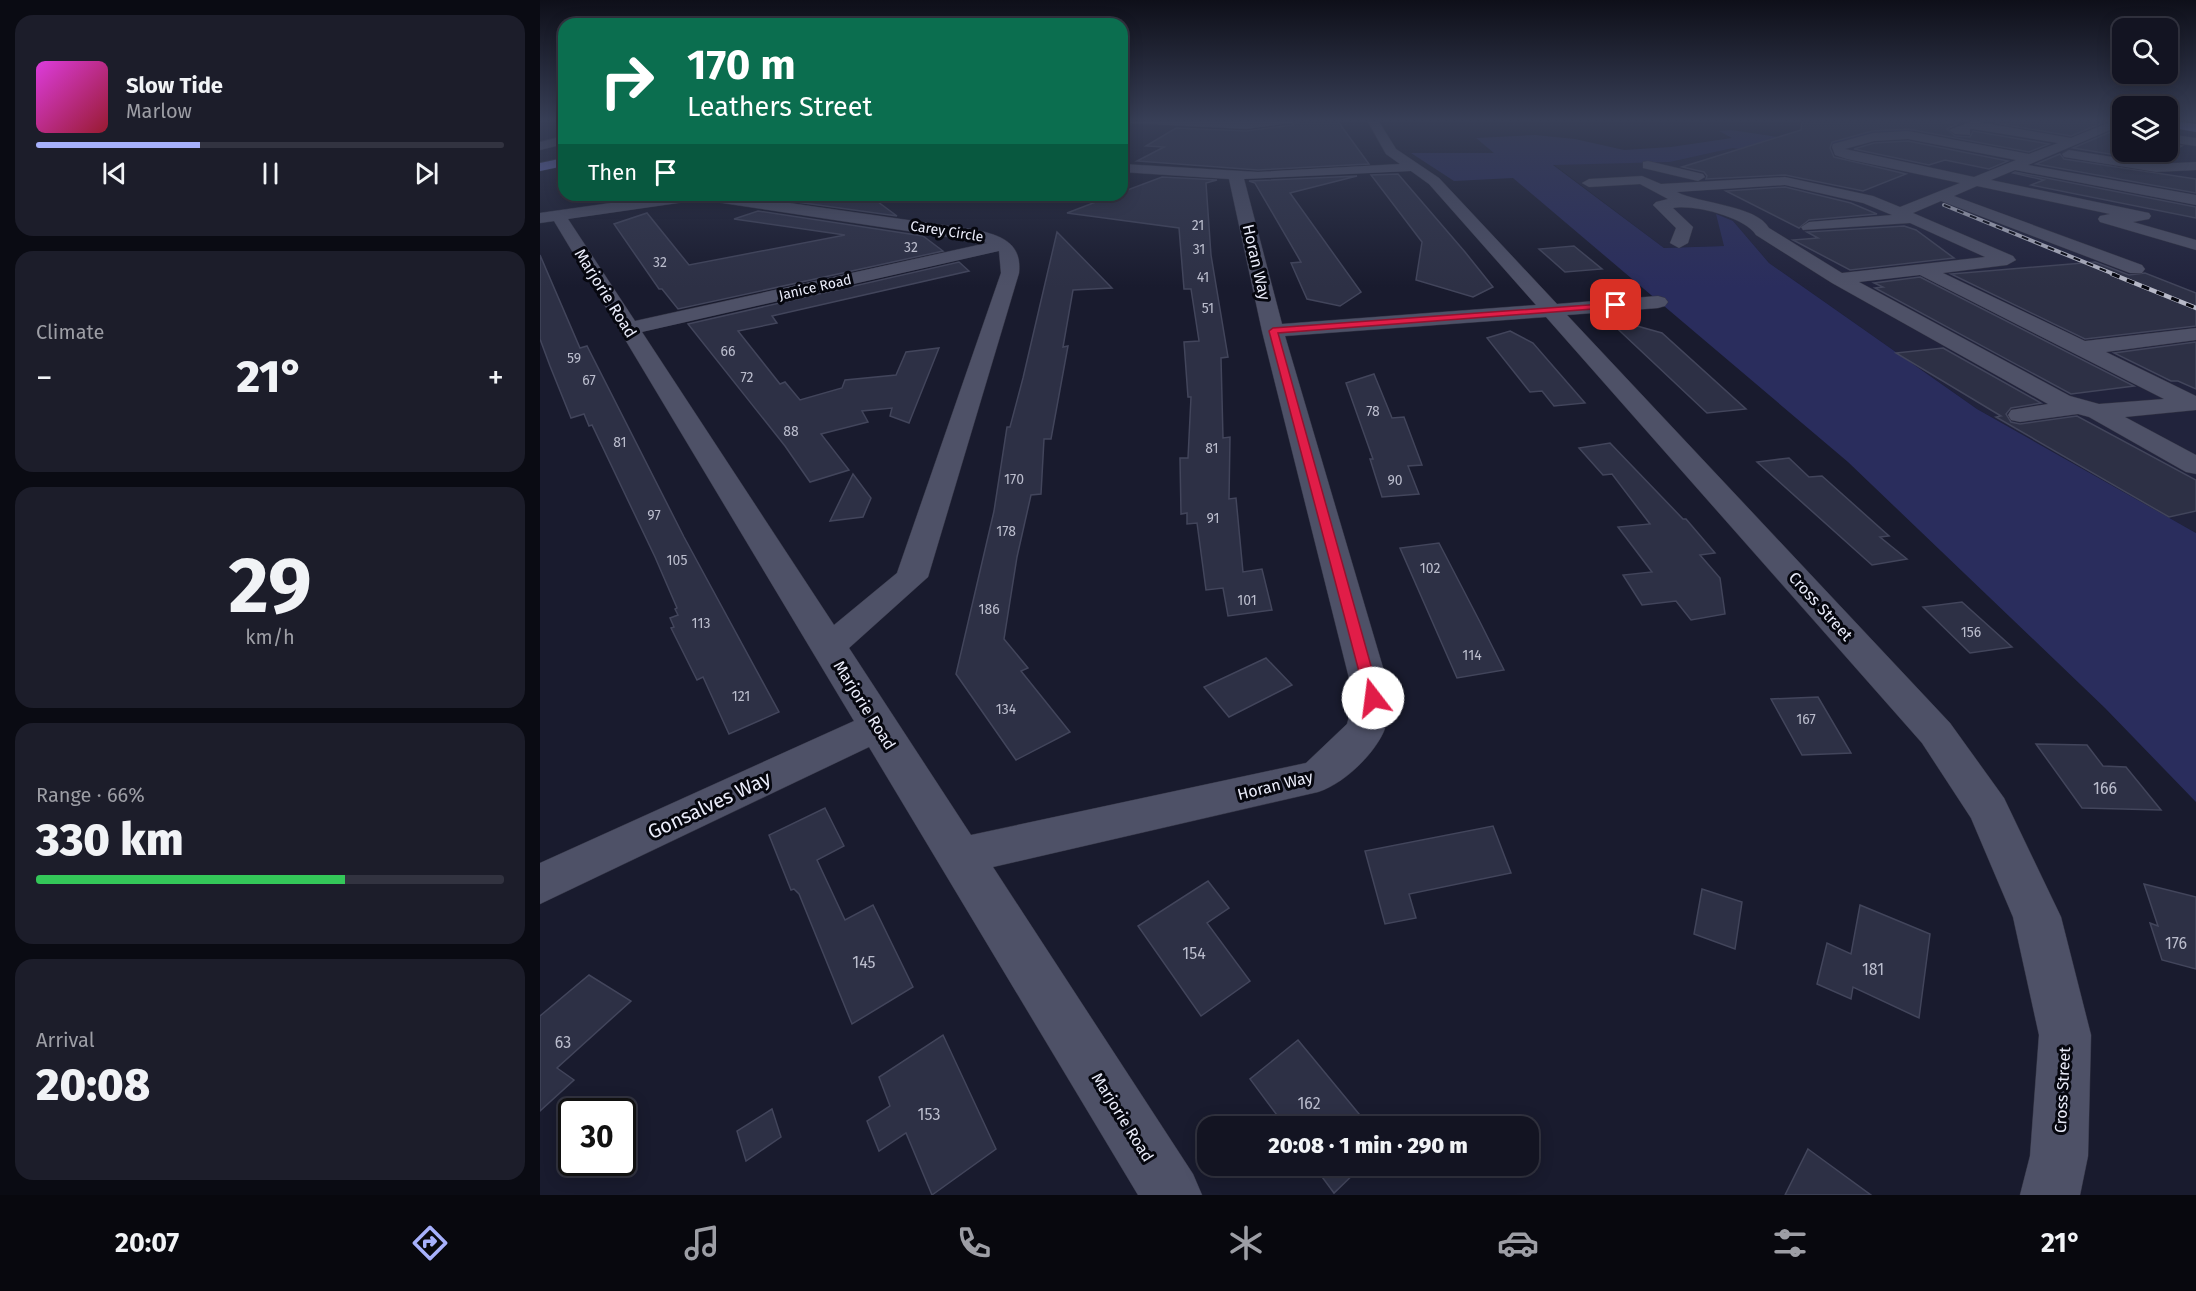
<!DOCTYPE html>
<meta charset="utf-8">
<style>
body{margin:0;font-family:"Fira Sans",sans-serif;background:#1c1d2a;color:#f1f3f6;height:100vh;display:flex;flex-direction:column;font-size:22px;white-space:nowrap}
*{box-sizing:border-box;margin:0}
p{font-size:20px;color:#9d9ea5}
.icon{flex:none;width:33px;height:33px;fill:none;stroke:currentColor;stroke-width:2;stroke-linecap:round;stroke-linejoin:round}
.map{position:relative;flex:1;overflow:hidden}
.drawer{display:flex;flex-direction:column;gap:15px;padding:15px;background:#0a0b13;width:540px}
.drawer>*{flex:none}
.hud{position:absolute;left:18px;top:18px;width:570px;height:183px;border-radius:18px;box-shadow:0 3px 15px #0003,0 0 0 2px #323340;background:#0b6e4f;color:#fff;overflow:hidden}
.controls{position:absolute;left:1572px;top:18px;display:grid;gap:12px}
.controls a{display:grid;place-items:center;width:66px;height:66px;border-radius:12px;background:#131422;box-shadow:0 3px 15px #0003,0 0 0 2px #323340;font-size:30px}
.speed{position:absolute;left:18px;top:1098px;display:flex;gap:12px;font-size:30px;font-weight:700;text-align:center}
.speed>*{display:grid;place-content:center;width:78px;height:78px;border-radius:50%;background:#131422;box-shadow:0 3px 15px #0003,0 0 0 2px #323340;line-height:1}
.speed .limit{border:3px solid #111;border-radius:9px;background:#fff;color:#111}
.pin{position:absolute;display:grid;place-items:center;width:51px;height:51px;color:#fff;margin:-26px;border-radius:12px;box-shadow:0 3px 9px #0006}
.me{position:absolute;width:66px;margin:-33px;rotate:345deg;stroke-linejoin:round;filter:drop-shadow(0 0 4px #0008)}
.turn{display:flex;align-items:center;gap:21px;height:126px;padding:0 30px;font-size:27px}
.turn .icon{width:78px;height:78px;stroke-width:2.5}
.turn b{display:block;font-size:42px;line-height:51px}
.then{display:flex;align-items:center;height:57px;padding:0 30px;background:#0003;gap:12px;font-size:22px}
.big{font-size:45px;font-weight:800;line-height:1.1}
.drawer .widget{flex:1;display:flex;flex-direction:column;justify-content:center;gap:9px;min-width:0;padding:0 21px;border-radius:18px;background:#1c1d2a}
.drawer .dial{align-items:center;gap:0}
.dial b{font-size:78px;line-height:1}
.song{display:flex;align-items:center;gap:18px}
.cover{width:72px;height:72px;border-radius:9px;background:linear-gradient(135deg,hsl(300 70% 55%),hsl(350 70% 35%))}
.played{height:6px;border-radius:3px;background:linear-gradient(90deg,#a7b1fc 35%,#323340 35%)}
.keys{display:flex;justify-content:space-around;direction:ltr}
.heat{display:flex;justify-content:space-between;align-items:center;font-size:33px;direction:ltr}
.charge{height:9px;border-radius:4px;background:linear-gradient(90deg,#34c759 66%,#323340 0)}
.trip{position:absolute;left:657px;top:1116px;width:342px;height:60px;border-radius:18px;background:#131422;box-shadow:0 3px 15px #0003,0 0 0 2px #323340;font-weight:800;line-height:60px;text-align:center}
.menu{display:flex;height:96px;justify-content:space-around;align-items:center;background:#08080e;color:#9d9ea5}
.menu .icon{width:42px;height:42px}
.menu .on{color:#a7b1fc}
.menu b{font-size:27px;color:#f1f3f6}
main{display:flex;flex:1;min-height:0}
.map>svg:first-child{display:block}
</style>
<main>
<section class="drawer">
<div class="widget">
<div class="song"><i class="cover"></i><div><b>Slow Tide</b><p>Marlow</p></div></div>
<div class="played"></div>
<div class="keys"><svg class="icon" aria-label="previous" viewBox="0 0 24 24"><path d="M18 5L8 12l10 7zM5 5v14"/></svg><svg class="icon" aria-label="pause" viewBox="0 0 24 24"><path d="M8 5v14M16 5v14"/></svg><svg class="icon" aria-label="next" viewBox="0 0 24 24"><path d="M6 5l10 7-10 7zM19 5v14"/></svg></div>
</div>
<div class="widget"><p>Climate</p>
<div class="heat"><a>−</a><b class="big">21°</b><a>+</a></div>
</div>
<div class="widget dial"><b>29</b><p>km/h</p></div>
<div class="widget"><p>Range · 66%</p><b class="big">330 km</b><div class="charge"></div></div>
<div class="widget"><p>Arrival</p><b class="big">20:08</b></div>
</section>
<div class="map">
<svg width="1656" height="1195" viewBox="0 0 1656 1195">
<rect width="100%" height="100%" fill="#191b2e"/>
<!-- built -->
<polygon fill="#21233c" points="1435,120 1582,121 1582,152 1628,152 1628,127 1656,131 1656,533 1437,409 1229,263 1193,221 1184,246 1124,248 1013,164 1130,162 1193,148 1227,154 1280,144 1294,146 1344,132 1379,131 1488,151 1491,149 1383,129"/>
<!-- green -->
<polygon fill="#2a2d5d" points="1262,120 1435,120 1385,129 1492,149 1488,151 1379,131 1344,132 1294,146 1280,144 1227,154 1193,148 1130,162 1013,165 1124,248 1184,246 1176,214 1193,221 1229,263 1437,409 1656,533 1656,802 1565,708 1308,462 973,178 914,181 871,153 954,153 936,138 995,135 1035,139 1084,150 1131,147 1192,138 1179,131 1191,130 1258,140 1292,131"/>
<!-- building -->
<g fill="#2d3045" stroke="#42455b" stroke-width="1.5">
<polygon points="760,120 797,120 829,164 718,170 597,161 624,147 606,146 636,128 706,131 752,125"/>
<polygon points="1262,120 1396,120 1417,124 1407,129 1415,136 1430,137 1433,131 1509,144 1489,152 1368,129 1332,131 1292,142 1290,148 1294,157 1366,174 1323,191 1245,175 1166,179 1167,176 1164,172 1142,167 1261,130"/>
<polygon points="1464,120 1557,120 1567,121 1531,136 1455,123"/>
<polygon points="1582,127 1582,152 1628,152 1628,144 1642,146 1612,161 1533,148"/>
<polygon points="1368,141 1468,161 1449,169 1405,160 1389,165 1314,149 1334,143"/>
<polygon points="1520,154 1524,159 1656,179 1656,193 1496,164"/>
<polygon points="1475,172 1656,207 1656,218 1491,185 1504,180 1473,173"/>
<polygon points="858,174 925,252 953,287 933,297 876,280 882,242 831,175"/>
<polygon points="817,176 750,193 821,292 800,306 767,299 751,263 761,262 715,183 709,181"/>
<polygon points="622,177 677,180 666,183 671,255 688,357 681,358 683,438 690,437 689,499 696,498 703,572 722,569 732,610 688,616 683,588 666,590 657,523 647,524 647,513 641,514 640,458 648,458 651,397 648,397 644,342 659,341 651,289 644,289 639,228 527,213 574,195 582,195 582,192"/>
<polygon points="1245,187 1311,203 1337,214 1269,220 1259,228 1186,191"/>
<polygon points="266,195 300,195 334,199 357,216 249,201"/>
<polygon points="218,211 383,236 403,251 138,309 122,289 119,289 74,224 107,213 149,265 305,235 194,219"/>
<polygon points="1364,226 1376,230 1414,258 1310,270 1253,240 1278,238 1267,232"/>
<polygon points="517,232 572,288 533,290 523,347 528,346 511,439 504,439 501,494 491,495 477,557 464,639 488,668 481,671 530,732 476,760 416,674 454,511 467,427 470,427 483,378"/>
<polygon points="1034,246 1062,269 1025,272 999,249"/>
<polygon points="0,255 40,348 47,346 144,537 239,712 189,734 163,677 157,680 131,628 134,627 130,618 138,615 135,609 137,608 115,557 52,425 49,426 44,414 31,418 10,366 0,339"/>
<polygon points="419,262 429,271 232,316 237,323 198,331 240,384 245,382 260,400 302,388 305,380 356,375 366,352 399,348 369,423 350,416 352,408 322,411 328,422 281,434 309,470 270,482 245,446 148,324"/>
<polygon points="1555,262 1589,275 1605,273 1656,293 1656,326 1545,339 1411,274"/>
<polygon points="1380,277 1594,386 1531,394 1335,288 1343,287 1334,283"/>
<polygon points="1065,317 1122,333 1206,409 1167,413"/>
<polygon points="970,331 993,343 1045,403 1014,406 1002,391 990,392 947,338"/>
<polygon points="1656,342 1656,389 1638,381 1631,381 1574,353"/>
<polygon points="1403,348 1501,403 1471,408 1466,414 1471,422 1480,424 1537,416 1656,480 1656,511 1629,517 1456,417 1461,416 1356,353"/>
<polygon points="834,374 852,418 864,417 882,465 868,466 879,494 842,497 830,459 833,459 806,383"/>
<polygon points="1070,443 1143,519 1146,519 1175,553 1160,555 1180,578 1185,614 1151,620 1136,601 1102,605 1083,575 1112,572 1078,527 1110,524 1072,474 1063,475 1039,448"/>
<polygon points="1249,458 1269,477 1282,476 1349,536 1340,537 1367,559 1332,565 1217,462"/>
<polygon points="313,474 331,498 323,517 290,521"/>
<polygon points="899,543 940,622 964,670 917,678 860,548"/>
<polygon points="1422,602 1472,647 1430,653 1383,607"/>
<polygon points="726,658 752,685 689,717 664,687"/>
<polygon points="1278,697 1311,753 1262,755 1231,699"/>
<polygon points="1496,744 1547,745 1563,766 1586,767 1621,810 1542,808"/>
<polygon points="285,808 304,846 277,860 305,920 333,905 373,987 312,1024 259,894 254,889 251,890 229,835"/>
<polygon points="953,826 971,873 869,894 876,918 845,924 825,851"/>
<polygon points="668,881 689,908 667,923 710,981 661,1016 598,926"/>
<polygon points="1604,884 1656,897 1656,969 1622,960 1610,923 1618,926"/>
<polygon points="1162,889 1202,902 1195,949 1154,934"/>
<polygon points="1320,905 1390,934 1379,1018 1313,987 1311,999 1277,984 1287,943 1311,954"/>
<polygon points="49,975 91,1001 17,1068 34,1080 0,1111 0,1016"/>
<polygon points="403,1035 456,1149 392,1195 366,1133 339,1151 327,1121 350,1106 339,1077"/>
<polygon points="758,1040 829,1126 745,1126 710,1079"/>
<polygon points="232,1109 241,1137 206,1161 197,1131"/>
<polygon points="1268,1149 1331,1195 1245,1195"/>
<polygon points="774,1166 822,1166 794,1193"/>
</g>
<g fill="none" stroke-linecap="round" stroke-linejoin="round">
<defs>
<g id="minor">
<polygon points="585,120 758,120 752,123 706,129 591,123"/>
<path d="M827,120h11l18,29 43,29 118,126 101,-8 7,2 3,4 -3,4 -7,2 -91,7 383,408 54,75 57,119 30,118 -3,121 -8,39h-60l10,-39 9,-121 -26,-118 -42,-99 -49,-75 -376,-426 -261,19 107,362c-3,11 -4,23 -8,33 -11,25 -41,53 -66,61l-325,75 200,307 9,21h-64l-269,-448 -329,157v-41l314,-142 -300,-500 -14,2v-10l127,-18h67l243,35c25,6 45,13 42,43l-91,304 -79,71 122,187 335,-72 41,-39 7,-26 -92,-367 -33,-152 -107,-7v-8l136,8 142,-8 -14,-10zM871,171l18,13 107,121 -254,19 -38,-145zM152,201l24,1 271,41 -352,78 -67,-102zM459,251l2,22 -104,300 -63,52 -192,-293z"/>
<path d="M1575,120h7v5l-94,40 168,30v10l-181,-35 -24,10 158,33 2,3 -2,3 -16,3 63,18v10l-96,-28 -2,-3 2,-3 10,-2 -133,-28 -23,10 188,69 3,4 -3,4h-12l-189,-72 -28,12 100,43 3,4 -9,5 -64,8 142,68 111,-13v12l-90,12 90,44v14l-71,7 71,38v19l-10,-2 -97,-55 -11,-3 -58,8 -9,-2 -3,-5 3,-5 37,-6 -216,-121 -76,-48c-11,-18 -63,-31 -83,-27l20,19 -5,16 -9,5 -9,-5 6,-15 -23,-23 3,-3 12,-3 -28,-15 -51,3 -7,-4 7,-4 53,-3 19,8 124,-7 88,19 27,11 60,-24 -113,-24 -12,-4 -3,-8 1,-3 40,-11 35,-2 121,23 29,-11 -85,-14h-3v6l-15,-1 -6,-4 24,-9 98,17zM1368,139l108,21 -42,17 -129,-28 29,-8zM1245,185l78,18 29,12 -83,7 -8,5 2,3 107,-7 75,34 -143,16 -73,-45c-13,-23 -69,-24 -92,-36zM1380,275l244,124 -65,5 -29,-8 -211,-114z"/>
<polygon points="1628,134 1656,138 1656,146 1628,142"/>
<polygon points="24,136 24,144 0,150 0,142"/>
<polygon points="1529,150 1616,164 1656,162 1656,170 1616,172 1524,157 1522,154"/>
<polygon points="1108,161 1163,174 1165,177 1158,181 1103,168 1103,162"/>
</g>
<g id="major">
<polygon points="1628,120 1656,124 1656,132 1628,127"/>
<polygon points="24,158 24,166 0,171 0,163"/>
</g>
</defs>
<!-- minor casing -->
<use href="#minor" stroke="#333444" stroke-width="1"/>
<!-- major casing -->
<use href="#major" stroke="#333444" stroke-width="1"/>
<!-- minor -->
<use href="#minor" fill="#4e5167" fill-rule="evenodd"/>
<!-- major -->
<use href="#major" fill="#6c72c0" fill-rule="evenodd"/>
<defs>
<polyline id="rail-far1" points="1404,205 1576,275"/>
<polyline id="rail" points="1572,274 1656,308"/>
</defs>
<!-- rail-far1 casing -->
<use href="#rail-far1" stroke="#b7b9c8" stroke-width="4"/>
<!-- rail casing -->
<use href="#rail" stroke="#b7b9c8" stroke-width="4.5"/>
<!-- rail-far1 -->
<use href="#rail-far1" stroke="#06070f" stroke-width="2" stroke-dasharray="7" stroke-linecap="butt"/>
<!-- rail -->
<use href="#rail" stroke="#06070f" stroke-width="3" stroke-dasharray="8" stroke-linecap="butt"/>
</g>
<!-- sky -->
<linearGradient id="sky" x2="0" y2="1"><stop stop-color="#0e0f19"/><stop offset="0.42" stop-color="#383f57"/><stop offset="1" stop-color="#383f57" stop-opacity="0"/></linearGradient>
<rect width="1656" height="287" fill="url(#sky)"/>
<!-- route -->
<polygon fill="#e11d48" stroke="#92132f" stroke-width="1.5" points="1076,303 1079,307 738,333 840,698 833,703 827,702 729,331 733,328"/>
<g text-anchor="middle" stroke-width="6" stroke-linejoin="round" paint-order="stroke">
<!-- number labels -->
<g font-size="14" fill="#bbbdcd">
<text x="658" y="230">21</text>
<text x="371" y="252">32</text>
<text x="659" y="254">31</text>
<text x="120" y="267">32</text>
<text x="663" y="282">41</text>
<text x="668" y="313">51</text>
<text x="188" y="356">66</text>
<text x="34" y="363">59</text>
<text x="207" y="382">72</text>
<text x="49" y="385">67</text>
<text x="833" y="416">78</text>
<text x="251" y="436">88</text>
<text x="80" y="447">81</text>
<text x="672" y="453">81</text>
<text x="474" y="484">170</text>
<text x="855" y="485">90</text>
<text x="114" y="520">97</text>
<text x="673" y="523">91</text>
<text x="466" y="536">178</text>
<text x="137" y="565">105</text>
<text x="890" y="573">102</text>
<text x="707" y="605">101</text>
<text x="449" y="614">186</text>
<text x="161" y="628">113</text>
<text x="1431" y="637">156</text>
<text x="932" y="660">114</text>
<text x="201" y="701">121</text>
<text x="466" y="714">134</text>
<text x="1266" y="724">167</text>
</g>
<!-- far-street labels -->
<g font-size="14" fill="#eaecfa" stroke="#06070f">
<text transform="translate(407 231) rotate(9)" y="5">Carey Circle</text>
<text transform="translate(275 287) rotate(-13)" y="5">Janice Road</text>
</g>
<!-- street labels -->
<g font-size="16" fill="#eaecfa" stroke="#06070f">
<text transform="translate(717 262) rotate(77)" y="6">Horan Way</text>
<text transform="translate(66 293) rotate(58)" y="6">Marjorie Road</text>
<text transform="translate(1281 606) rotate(48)" y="6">Cross Street</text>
<text transform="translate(325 705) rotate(58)" y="6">Marjorie Road</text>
<text transform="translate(735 785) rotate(-14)" y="6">Horan Way</text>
<text transform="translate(1522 1090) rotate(-87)" y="6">Cross Street</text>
<text transform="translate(583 1117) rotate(58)" y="6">Marjorie Road</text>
</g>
<!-- near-number labels -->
<g font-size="16" fill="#bbbdcd">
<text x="1565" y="794">166</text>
<text x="1636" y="949">176</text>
<text x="654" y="959">154</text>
<text x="324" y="968">145</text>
<text x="1333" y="975">181</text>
<text x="23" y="1048">63</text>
<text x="769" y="1109">162</text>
<text x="389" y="1120">153</text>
</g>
<!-- near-street labels -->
<g font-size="20" fill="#eaecfa" stroke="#06070f">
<text transform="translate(169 805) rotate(-25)" y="7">Gonsalves Way</text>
</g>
</g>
</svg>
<div class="controls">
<a><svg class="icon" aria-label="search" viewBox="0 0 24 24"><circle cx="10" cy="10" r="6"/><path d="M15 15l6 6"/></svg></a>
<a><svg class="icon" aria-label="layers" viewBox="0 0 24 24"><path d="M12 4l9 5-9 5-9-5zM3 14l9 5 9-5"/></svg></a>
</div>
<div class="speed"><div class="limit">30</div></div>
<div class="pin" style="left:1076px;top:305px;background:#d93025"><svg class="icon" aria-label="arrive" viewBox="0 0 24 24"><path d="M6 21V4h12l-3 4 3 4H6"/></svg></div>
<svg class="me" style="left:833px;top:698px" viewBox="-20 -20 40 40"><circle r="19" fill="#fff"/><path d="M0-13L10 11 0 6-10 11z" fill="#e11d48"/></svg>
<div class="trip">20:08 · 1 min · 290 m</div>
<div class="hud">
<div class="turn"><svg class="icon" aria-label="right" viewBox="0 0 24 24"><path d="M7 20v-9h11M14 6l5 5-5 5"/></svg><div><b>170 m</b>Leathers Street</div></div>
<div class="then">Then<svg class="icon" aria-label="arrive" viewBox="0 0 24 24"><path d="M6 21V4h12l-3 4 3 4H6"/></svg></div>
</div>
</div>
</main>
<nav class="menu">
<b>20:07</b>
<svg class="icon on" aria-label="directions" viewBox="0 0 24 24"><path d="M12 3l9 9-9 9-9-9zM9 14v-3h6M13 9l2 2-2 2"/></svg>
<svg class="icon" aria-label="music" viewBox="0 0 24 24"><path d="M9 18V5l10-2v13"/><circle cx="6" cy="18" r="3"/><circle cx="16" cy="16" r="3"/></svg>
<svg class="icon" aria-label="phone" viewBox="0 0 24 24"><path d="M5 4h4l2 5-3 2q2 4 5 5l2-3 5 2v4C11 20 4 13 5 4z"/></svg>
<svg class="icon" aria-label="climate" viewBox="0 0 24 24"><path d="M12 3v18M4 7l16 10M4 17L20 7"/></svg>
<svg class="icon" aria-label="car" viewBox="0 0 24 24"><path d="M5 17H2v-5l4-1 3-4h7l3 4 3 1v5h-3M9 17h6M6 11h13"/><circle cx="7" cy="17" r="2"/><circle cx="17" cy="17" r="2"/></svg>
<svg class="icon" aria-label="filters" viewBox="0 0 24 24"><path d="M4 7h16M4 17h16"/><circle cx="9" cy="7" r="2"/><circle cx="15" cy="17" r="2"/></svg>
<b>21°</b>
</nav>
